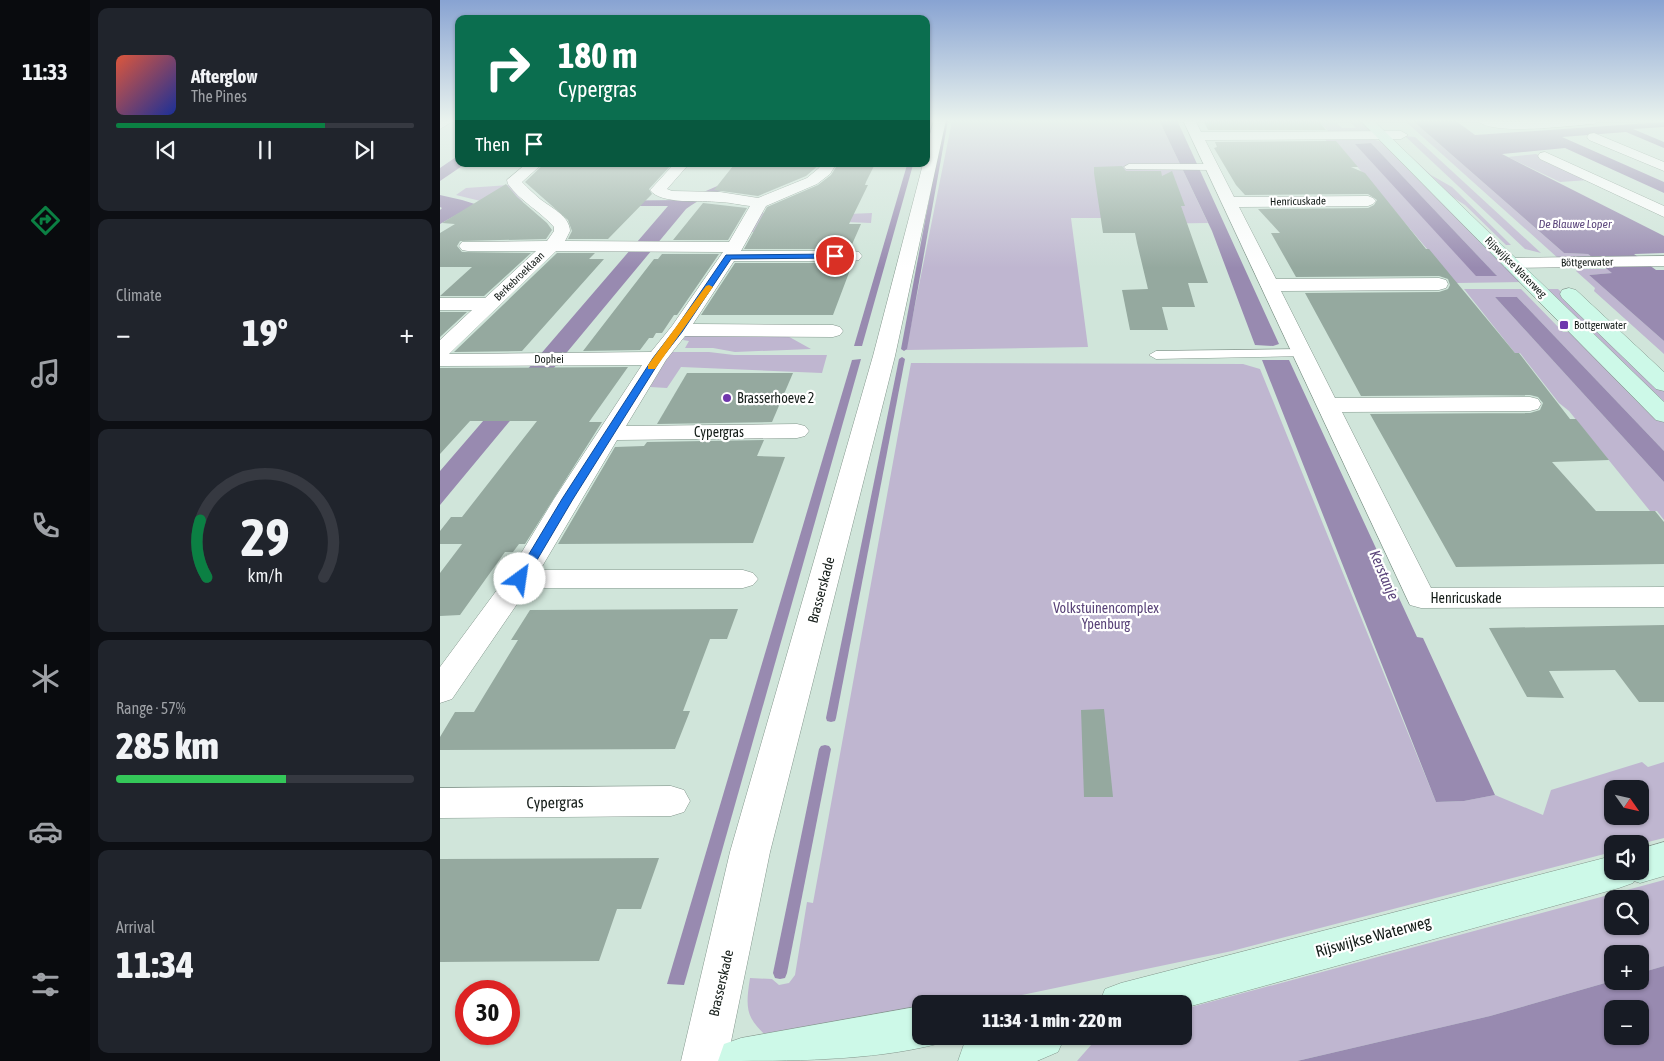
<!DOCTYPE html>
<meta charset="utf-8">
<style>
body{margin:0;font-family:"Asap Condensed",sans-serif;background:#20242c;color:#f1f3f6;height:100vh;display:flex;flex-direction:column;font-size:19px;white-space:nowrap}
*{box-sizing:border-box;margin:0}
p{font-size:16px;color:#9ea1a6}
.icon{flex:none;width:28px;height:28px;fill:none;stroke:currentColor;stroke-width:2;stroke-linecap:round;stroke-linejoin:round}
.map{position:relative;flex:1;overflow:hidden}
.panel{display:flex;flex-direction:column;gap:8px;padding:8px;background:#0d0f14;width:350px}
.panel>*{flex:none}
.hud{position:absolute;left:15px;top:15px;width:475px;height:152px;border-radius:10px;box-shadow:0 1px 4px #0004;background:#0b6e4f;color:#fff;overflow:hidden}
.needle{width:32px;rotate:124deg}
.tools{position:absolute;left:1164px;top:780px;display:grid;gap:10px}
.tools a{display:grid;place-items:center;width:45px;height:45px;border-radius:10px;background:#171b24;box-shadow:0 1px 4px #0004;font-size:25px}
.speed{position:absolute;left:15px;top:980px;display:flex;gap:10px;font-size:25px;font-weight:700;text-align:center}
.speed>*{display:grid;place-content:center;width:65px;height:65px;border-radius:50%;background:#171b24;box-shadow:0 1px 4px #0004;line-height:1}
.speed .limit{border:8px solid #d22;background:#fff;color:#111}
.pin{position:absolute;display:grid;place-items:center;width:42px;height:42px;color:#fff;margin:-21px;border:2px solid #fff;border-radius:50%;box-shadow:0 1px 5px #0007}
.me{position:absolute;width:55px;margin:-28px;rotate:31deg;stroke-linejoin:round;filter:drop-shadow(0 0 4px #0008)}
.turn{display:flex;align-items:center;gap:18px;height:105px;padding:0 20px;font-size:22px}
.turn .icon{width:65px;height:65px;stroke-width:2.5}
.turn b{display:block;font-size:35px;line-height:42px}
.then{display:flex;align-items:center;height:48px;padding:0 20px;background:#0003;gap:10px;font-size:19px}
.big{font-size:38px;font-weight:800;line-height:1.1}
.panel .card{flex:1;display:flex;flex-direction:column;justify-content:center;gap:8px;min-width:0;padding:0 18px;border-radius:10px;background:#20242c}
.panel .dial{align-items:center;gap:0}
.dial svg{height:130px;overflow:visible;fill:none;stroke:#363941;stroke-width:7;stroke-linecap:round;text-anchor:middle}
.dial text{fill:#f1f3f6;stroke:none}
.song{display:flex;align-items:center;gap:15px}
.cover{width:60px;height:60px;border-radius:8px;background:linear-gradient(135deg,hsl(10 70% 55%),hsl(230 70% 35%))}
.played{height:5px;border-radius:2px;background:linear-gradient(90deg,#0b8043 70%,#363941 70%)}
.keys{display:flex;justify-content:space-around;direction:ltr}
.heat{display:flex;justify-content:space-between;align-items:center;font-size:28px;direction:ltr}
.charge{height:8px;border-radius:4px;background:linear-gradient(90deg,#34c759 57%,#363941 0)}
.trip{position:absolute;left:472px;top:995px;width:280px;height:50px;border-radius:10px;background:#171b24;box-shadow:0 1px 4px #0004;font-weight:800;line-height:50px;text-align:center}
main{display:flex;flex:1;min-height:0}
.dock{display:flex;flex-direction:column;width:90px;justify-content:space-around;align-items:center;background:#090b0e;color:#9ea1a6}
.dock .icon{width:35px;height:35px}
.dock .on{color:#0b8043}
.dock b{font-size:22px;color:#f1f3f6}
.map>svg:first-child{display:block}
</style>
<main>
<nav class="dock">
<b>11:33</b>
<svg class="icon on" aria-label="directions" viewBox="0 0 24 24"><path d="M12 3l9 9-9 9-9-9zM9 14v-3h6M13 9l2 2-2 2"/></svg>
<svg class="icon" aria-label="music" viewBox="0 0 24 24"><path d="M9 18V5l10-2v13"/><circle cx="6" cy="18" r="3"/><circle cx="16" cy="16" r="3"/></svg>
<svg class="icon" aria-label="phone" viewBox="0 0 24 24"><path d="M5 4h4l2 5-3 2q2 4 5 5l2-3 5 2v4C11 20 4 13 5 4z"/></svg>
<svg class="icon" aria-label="climate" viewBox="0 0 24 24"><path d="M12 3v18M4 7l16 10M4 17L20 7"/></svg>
<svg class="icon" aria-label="car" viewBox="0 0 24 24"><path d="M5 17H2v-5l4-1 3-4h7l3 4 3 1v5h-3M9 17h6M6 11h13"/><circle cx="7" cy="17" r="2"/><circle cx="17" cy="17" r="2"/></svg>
<svg class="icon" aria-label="filters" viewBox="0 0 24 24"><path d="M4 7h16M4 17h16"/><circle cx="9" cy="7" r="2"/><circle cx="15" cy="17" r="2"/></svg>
</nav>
<section class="panel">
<div class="card">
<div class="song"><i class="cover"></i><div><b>Afterglow</b><p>The Pines</p></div></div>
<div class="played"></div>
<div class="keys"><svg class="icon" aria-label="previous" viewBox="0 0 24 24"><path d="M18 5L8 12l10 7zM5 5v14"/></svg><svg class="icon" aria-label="pause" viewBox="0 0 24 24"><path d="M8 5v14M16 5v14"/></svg><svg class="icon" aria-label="next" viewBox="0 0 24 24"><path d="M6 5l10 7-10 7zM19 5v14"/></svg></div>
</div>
<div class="card"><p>Climate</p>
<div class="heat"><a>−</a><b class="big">19°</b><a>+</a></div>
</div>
<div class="card dial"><svg viewBox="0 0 100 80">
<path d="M14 69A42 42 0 1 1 86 69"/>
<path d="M14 69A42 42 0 0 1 10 34" stroke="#0b8043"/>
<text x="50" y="56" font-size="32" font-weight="700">29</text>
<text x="50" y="72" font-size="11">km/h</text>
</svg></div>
<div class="card"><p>Range · 57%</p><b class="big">285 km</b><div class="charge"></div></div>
<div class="card"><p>Arrival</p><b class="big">11:34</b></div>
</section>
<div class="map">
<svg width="1224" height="1061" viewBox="0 0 1224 1061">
<rect width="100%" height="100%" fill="#d0e5da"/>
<!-- green -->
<g fill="#bfb6d0" fill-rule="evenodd">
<polygon points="719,120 768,223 696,224 690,218 631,218 648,347 466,350 512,121"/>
<polygon points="878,120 894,120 902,128 916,128 908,120 923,120 932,130 930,132 889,132"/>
<polygon points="964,120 972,120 1124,253 1148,254 1154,259 1119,259"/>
<polygon points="965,136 975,137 1101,253 1085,249"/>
<path d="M884,137l45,1 13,4 143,140 -69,1 -118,-139h-10zM931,143l125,132v1l-140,-132z"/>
<polygon points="956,143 991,175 1012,187 1071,245 1066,245 1025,205 1003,191"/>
<polygon points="1096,154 1148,180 1120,182 1068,157"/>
<polygon points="69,185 83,202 65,207 16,195 26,188"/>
<polygon points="333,212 361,216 432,213 431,223 359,220 322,232 310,232 322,213"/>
<polygon points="1139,269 1167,269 1173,273 1149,275 1224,341 1224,354 1154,291 1155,288 1136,271"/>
<polygon points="1024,289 1081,289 1123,332 1135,332 1224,421 1224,451 1077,297 1055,297 1224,482 1224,520 1217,511 1210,511 1129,411 1119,403 1080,353 1075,353"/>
<polygon points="1102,289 1118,289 1224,390 1224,409"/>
<polygon points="247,334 344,334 371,349 295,352 273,348 245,348 249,341 243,340"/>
<polygon points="231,352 269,352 294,355 387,355 382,373 241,367 227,388 210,387"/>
<path d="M471,363l332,1 17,5 176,433 28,-1 31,-6 48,20 8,-25 91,-28 6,5 16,-5v76l-24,6h-28v8l-380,99 -253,53h-58v11l-146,29c-27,-25 -31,-29 -25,-66l22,1 7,6 10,-2 6,-8 12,-73 6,1zM1172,789h28v27h-28z"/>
<path d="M1224,880v86l-24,7v-19h-28v27l-122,35 -193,45h-220l22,-25h85v-27zM1172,899h28v27h-28z"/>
</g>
<!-- water -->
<g fill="#988ab0" fill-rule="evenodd">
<polygon points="719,120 737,120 839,344 833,346 815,345 772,231"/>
<polygon points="972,120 1015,120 1035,135 1224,122 1224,127 1193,129 1224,142 1224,148 1186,132 1122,137 1224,182 1224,193 1125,148 1062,154 1224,236 1224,253 1194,254 1216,270 1224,270 1224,341 1149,275 1172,273 1148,254 1124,253"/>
<polygon points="931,143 1057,276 1036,276 915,144"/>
<polygon points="19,155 19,164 25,164 0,181 0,168"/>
<path d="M165,164h14l-39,37 105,-1 37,-16 14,-9 10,-11h13c-22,27 -48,26 -73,45l-246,296v-34l228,-265h-102l-4,-2z"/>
<polygon points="467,165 473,165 422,346 414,346"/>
<polygon points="0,195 22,200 51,209 27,209 0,224 0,210 2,208 0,207"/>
<polygon points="1055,297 1077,297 1224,451 1224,482"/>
<polygon points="421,359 244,985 227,984 412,360"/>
<polygon points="822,360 849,360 977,637 983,638 1055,795 1024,801 996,802"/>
<path d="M1224,966v95h-367l193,-45 122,-35h28v-8zM1172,1009h28v27h-28z"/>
</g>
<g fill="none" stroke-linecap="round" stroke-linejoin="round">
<!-- stream -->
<g fill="#988ab0" fill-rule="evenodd">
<polygon points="504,120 508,120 467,349 464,351 461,349"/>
<polygon points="462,357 465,359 396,718 395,721 391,722 387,721 386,718 459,359"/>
<polygon points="385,745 389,746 391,749 347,973 345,978 340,979 335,978 333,973 379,749 381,746"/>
</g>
</g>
<!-- building -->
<g fill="#95a99f">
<polygon points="763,120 878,120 886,130 768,130"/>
<polygon points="896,141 918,167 911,167 925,173 986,249 989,249 1075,353 1079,353 1130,419 1136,419 1169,460 1112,462 1156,511 1215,511 1224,522 1224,564 1016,567 930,414 1090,413 1100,410 1103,403 1098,397 1090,395 921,396 865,293 999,292 1008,289 1010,285 1008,279 999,276 856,277 831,233 840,233 818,209 928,208 934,205 937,200 928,194 805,195 796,185 774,148 777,147 775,142"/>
<polygon points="104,164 232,164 209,189 212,194 168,239 128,239 132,231 128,220 85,182"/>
<polygon points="347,164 380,164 366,176 318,196 274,190 293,166 345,166"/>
<polygon points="398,164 435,164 426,182 425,185 428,185 409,224 421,224 410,249 304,249 327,207 378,185 391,175"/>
<polygon points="682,166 686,171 721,171 722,176 732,171 745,206 741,206 768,283 748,283 755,307 722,307 728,330 690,330 682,290 708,289 697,243 695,233 663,233 654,173 654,167"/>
<polygon points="66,184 77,197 107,223 112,230 106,239 20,241 17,246 22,252 91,253 44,296 0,296 32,267 0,267 0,233 15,224 2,223"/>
<polygon points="263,203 307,208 288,240 233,240"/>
<polygon points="117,253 155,253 149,259 164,259 82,351 14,352"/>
<polygon points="222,254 279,254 237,315 234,315 222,333 216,333 213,338 209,338 200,350 143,351 214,259 218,259"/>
<polygon points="295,263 405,263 402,270 410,270 393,315 261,315"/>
<polygon points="0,312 27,312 0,337"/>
<polygon points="188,367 149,422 162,422 85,544 79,544 73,552 65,552 20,615 0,616 0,573 22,544 0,544 0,531 11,517 22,517 97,421 30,421 0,454 0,368"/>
<polygon points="247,373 353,373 332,422 217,424"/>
<polygon points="324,440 317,456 345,457 313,543 118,544 175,447 204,446 207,442"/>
<polygon points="298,609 287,639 270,639 243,711 250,711 235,749 0,750 0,737 15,712 34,712 78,640 71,640 90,610"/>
<polygon points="1224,625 1224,702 1199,702 1175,670 1109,671 1124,698 1087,697 1049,628"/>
<polygon points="664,709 673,797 644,797 641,710"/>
<polygon points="219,858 201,909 177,909 159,961 0,962 0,859"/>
</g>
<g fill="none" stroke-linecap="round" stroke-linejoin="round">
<defs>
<g id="lane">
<polygon points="689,164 772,164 777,167 772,170 686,169 684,167"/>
<polygon points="862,349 869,353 867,356 716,359 709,355 716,351"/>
</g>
<g id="street">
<polygon points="0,120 15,120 0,129"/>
<polygon points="494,120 506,120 455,356 330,852 287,1061 241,1061 290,852 433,356 483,164 486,164 486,149"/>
<polygon points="743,120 755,120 761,132 961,131 968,135 961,139 765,140 794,197 928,196 933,198 936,201 933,204 928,206 799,207 836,279 999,278 1006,280 1008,284 1006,288 999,290 841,291 895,398 1090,397 1098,399 1101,404 1098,409 1090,411 902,412 991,588 1224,587 1224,607 981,608 970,605"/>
<path d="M1037,120l29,2 94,-2 -6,4c-22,1 -104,13 -117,-4z"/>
<polygon points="1154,133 1224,162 1224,171 1149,140 1147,137 1149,134"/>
<polygon points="1105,152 1224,206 1224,217 1100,159 1098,156 1100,153"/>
<path d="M86,164h16l-20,18c6,6 12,12 18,17 10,8 30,17 30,32l-5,10 164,1 21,-36c-10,-1 -21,-4 -31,-4 -17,-2 -58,3 -69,-12l3,-3 21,-23h15l-22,25 5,2 48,1 38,6 49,-20 12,-10 3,-4h14l-6,10 -13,10 -51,22 -25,45h112l6,1 3,4 -3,4 -6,1h-119l-41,63 140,1 7,2 3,4 -3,4 -7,2 -148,-1 -19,24 -40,66 171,-2 8,2 4,5 -4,5 -8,2 -180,2 -77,130h203l10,3 5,6 -5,6 -10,3h-215l-76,111 -12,4v-36l68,-92 46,-76 88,-134 -202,1v-26l32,-30h-32v-12h45l51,-47h-68l-6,-1 -3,-4 3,-4 85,-1 7,-10v-4c-14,-16 -34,-26 -46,-43l-1,-4zM116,251l167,1 -51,74 -21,26 -202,2z"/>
<polygon points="1224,256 1224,266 1071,268 1065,267 1062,263 1065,259 1071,258"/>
<polygon points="231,786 244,790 250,801 244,812 231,816 0,818 0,788"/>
</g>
<g id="secondary">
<polygon points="920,120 933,120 1224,402 1224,422 1216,420"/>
<polygon points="1129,288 1136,290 1224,372 1224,391 1216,389 1122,298 1120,294 1122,290"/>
<polygon points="1224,842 1224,876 1200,883 1194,881 1193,883 1179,888 744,1008 744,1004 659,1004 665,989 681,983 1172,856 1172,871 1200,871 1200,849"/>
<path d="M481,1006v30h19l-3,8c-65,17 -150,17 -219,17l6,-17 17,-6z"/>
<polygon points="545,1036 625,1036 618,1052 597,1061 518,1061 524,1044"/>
</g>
</defs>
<!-- lane casing -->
<use href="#lane" stroke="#84978d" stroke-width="1"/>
<!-- street casing -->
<use href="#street" stroke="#84978d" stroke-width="1"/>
<!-- secondary casing -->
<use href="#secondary" stroke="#84978d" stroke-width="1"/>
<!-- lane -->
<use href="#lane" fill="#fff" fill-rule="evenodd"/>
<!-- street -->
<use href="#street" fill="#fff" fill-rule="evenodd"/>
<!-- secondary -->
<use href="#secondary" fill="#cdf9e8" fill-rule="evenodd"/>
</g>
<!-- sky -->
<linearGradient id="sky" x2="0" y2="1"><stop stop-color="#88a3d2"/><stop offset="0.45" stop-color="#eaf3ee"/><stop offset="1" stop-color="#eaf3ee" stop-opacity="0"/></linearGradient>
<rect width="1224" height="268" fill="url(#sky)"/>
<!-- route -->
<polygon fill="#1a73e8" stroke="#114b97" points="395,254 397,255 397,258 291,259 242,332 221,359 133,499 84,582 76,582 74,579 122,499 213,358 236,328 286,255"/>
<!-- slow -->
<polygon fill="#f59e0b" points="269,285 273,287 215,369 208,369 208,365 266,286"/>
<!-- markers -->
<g fill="#7037ad" stroke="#fff" stroke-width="2">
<rect x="1119" y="320" width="10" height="10" rx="2.5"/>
<circle cx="287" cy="398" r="5"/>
</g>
<g text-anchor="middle" stroke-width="4.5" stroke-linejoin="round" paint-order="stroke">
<!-- far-street labels -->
<g font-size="11" fill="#151d19" stroke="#fff">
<text transform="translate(858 201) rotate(-1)" y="4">Henricuskade</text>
<text transform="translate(1147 262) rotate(-1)" y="4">Böttgerwater</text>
<text transform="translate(1076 267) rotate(45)" y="4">Rijswijkse Waterweg</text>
<text transform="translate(79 276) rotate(-44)" y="4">Berkebroeklaan</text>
<text x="109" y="363">Dophei</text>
</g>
<!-- far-poi labels -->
<g font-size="11" fill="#151d19" stroke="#fff" text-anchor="start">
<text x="1134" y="329">Bottgerwater</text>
</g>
<!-- far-water labels -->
<g font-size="12" font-style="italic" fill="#5c467c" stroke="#fff">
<text x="1135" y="228">De Blauwe Loper</text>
</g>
<!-- poi labels -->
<g font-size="14" fill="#151d19" stroke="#fff" text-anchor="start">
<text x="297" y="403">Brasserhoeve 2</text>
</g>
<!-- street labels -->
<g font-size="14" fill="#151d19" stroke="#fff">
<text x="279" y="437">Cypergras</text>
<text transform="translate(381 590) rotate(-75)" y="5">Brasserskade</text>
<text x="1026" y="603">Henricuskade</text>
<text transform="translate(281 983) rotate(-77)" y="5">Brasserskade</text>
</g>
<!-- park labels -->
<g font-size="14" fill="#594378" stroke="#fff">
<text x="666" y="613">Volkstuinencomplex<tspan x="666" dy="16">Ypenburg</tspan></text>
</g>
<!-- water labels -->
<g font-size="15" font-style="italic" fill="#5c467c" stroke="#fff">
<text transform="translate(944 575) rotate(67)" y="5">Kerstanje</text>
</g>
<!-- near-street labels -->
<g font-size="16" fill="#151d19" stroke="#fff">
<text transform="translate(115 802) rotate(-1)" y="6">Cypergras</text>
<text transform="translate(933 936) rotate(-15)" y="6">Rijswijkse Waterweg</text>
</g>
</g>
</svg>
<div class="tools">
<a><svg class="needle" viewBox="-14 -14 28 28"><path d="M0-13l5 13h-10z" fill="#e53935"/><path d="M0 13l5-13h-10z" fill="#9ea1a6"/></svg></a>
<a><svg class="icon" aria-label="sound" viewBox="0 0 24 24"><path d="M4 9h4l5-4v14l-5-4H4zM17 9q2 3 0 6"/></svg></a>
<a><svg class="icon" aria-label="search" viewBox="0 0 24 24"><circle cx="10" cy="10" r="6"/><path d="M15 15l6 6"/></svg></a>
<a>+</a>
<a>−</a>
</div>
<div class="speed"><div class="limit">30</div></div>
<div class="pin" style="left:395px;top:256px;background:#d93025"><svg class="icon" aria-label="arrive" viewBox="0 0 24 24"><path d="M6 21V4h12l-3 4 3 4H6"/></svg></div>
<svg class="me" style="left:80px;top:579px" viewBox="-20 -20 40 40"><circle r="19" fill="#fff"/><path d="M0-13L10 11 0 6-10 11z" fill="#1a73e8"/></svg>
<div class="trip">11:34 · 1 min · 220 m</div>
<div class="hud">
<div class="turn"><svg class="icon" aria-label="right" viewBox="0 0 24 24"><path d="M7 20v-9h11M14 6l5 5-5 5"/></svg><div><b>180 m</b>Cypergras</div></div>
<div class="then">Then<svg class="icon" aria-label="arrive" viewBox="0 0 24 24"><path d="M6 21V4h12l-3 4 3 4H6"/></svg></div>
</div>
</div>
</main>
